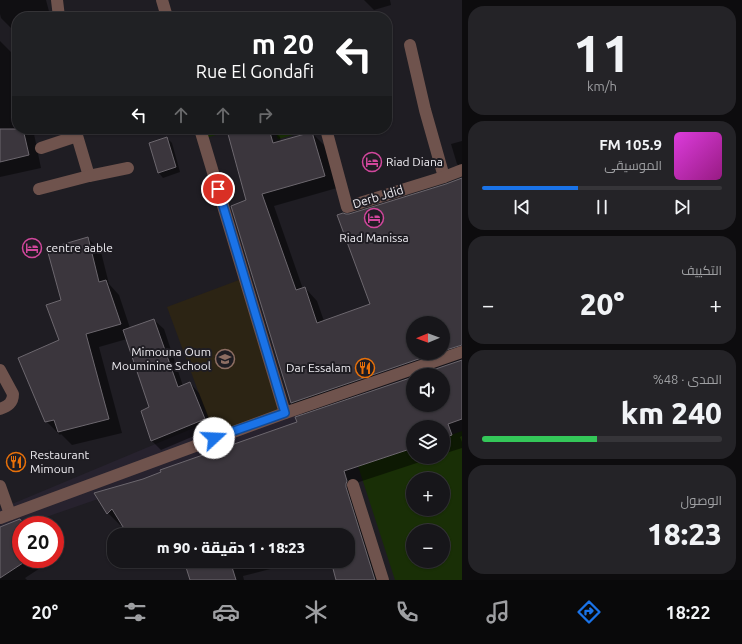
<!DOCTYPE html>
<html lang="ar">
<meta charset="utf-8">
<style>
body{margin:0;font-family:Ubuntu,Cairo,sans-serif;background:#242327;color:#f1f3f6;direction:rtl;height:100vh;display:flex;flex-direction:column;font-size:15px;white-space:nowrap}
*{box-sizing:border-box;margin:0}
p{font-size:13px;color:#9e9fa2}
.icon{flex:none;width:22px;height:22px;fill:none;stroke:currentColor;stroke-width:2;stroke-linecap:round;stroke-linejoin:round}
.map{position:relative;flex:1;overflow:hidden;direction:ltr}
.details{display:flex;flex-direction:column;gap:6px;padding:6px;background:#0d0c0e;width:280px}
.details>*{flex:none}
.banner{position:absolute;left:12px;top:12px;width:380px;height:122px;border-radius:16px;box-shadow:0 1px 3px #0004,0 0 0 1px #363539;direction:rtl;background:#202124;color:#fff;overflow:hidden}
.needle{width:26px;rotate:269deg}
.buttons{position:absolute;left:406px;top:316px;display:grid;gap:8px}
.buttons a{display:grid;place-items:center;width:44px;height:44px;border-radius:50%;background:#17161a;box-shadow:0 1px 3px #0004,0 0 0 1px #363539;font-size:20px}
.speed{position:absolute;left:12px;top:516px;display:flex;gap:8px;font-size:20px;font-weight:700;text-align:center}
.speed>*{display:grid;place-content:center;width:52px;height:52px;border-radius:50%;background:#17161a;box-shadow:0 1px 3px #0004,0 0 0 1px #363539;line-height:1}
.speed .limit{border:6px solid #d22;background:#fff;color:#111}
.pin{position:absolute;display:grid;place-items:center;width:34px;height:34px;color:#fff;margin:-17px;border:2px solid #fff;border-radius:50%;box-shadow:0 1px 4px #0007}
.me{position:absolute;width:44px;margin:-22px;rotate:70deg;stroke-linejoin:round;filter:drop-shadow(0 0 3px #0008)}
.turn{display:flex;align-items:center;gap:14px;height:84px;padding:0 12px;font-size:18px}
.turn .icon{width:52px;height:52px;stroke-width:2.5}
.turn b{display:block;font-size:28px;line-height:34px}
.lanes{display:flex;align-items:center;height:38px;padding:0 12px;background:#0003;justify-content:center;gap:20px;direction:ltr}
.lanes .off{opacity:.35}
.big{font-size:30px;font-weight:800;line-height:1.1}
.details .widget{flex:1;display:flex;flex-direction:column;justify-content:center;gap:6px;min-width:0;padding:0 14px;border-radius:16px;background:#242327}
.details .dial{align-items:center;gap:0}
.dial b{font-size:52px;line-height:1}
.song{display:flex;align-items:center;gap:12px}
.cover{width:48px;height:48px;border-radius:6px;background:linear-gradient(135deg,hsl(300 70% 55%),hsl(310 70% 35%))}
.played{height:4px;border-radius:2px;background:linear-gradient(90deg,#1a73e8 40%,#363539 40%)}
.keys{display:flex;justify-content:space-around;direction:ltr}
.heat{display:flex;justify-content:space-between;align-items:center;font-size:22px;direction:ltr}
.charge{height:6px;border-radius:3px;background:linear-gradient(90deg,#34c759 48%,#363539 0)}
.trip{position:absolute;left:107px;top:528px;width:248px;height:40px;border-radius:16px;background:#17161a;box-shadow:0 1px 3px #0004,0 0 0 1px #363539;font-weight:800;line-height:40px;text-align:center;direction:rtl}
.tabs{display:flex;height:64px;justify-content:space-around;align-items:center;background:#09090a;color:#9e9fa2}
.tabs .icon{width:28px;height:28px}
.tabs .selected{color:#1a73e8}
.tabs b{font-size:18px;color:#f1f3f6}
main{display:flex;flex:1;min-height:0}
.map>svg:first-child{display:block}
</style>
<main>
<section class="details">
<div class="widget dial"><b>11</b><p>km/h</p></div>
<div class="widget">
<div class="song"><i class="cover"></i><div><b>105.9 FM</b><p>الموسيقى</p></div></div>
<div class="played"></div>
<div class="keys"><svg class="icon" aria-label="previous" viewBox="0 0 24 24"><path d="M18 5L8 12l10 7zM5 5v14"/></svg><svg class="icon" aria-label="pause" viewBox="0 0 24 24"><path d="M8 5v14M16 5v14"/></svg><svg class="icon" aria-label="next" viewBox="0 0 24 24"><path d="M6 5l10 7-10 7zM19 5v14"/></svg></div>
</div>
<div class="widget"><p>التكييف</p>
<div class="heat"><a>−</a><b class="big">20°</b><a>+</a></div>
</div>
<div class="widget"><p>المدى · 48%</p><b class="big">240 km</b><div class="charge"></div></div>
<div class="widget"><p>الوصول</p><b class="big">18:23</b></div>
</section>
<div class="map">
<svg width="462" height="580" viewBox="0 0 462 580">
<rect width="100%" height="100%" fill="#1f1d23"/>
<!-- built -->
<polygon fill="#27222e" points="462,342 462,372 443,375 413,375 413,390 23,525 21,525 0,533 0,509 244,407 279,410 433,353 443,353 443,349"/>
<!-- education -->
<polygon fill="#2c2414" points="239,280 279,410 214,434 167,307"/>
<!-- green -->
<g fill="#192f06" fill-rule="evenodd">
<polygon points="204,129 236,129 206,138"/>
<polygon points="274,129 316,129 278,139"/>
<path d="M462,431v149h-67l-37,-114 55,-18v9h30v-19zM413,479h30v30h-30zM413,531h30v30h-30z"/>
</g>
<!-- shadow -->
<g fill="#0007" fill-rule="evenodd">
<polygon points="0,0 46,0 50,15 44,17 17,17 17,26 11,28 1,18 0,14"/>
<polygon points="364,0 390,0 391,5 374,10"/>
<polygon points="0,41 11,52 17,83 17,129 33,129 41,168 0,177"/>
<path d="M250,129h22l8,8 1,5 31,-9 13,13 12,42 -63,18 29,83 2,-1 12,13 7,20 48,-16 -27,-90 117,-36v257l-2,1 2,5v6l-19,6v-27h-30v30h22l-79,26 27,97h-46l-5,-19h16v-26h-219l-7,-11 -2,1 -12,-12 36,-33 154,-57 6,-8 -12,-12 -44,-202zM413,323h30v30h-30zM413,375h30v30h-30z"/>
<polygon points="167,138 172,143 180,172 163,178 159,173"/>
<polygon points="462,141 462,169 457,164 451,144"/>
<polygon points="88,238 101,252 109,284 119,295 130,328 154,320 164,329 183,386 190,383 199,393 213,428 161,450 151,440 151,407 127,339 99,347 122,433 72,445 61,434 60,435 46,421 60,340 62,301"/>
<polygon points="20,520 24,525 21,525 21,559 49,559 51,561 25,578 27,580 0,580 0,528"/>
<polygon points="185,561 301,561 243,576 244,580 191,580"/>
</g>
<!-- building -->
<g fill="#3b363d" stroke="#6c676e">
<polygon points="0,129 23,129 29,155 0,162"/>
<polygon points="246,129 269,129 273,143 312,132 325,176 262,194 296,290 305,287 317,323 370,304 337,215 343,213 346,214 349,214 446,184 462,178 462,345 443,351 443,323 413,323 413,353 436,353 291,403 231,206 246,200 228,134"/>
<polygon points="167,137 176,167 158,173 149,143"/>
<polygon points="88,237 99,282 106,280 121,324 86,334 109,419 58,432 54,420 45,422 18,358 59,340 46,305 61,300 47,249"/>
<polygon points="154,319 178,387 190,382 205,419 151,441 141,411 149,407 123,330"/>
<polygon points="462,360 462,419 448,424 452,435 443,438 443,427 413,427 413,448 344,471 347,481 346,484 346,487 375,580 336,580 331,561 348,561 348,535 128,535 112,509 107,514 94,493 143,479 161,472 160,470 297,422 295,417 413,377 413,405 443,405 443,375 418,375"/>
<polygon points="20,519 24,525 21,525 21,559 29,559 0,578 0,527"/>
<polygon points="184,561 242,561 231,564 236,580 190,580"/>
</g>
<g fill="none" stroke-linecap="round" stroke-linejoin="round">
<!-- lane -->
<g stroke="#6f534d" stroke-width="12">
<polyline points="57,0 59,17"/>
<polyline points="162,0 167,17"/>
<polyline points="410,45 425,110 444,177"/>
<polyline points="75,129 89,176"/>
<polyline points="200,129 285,413"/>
<polyline points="326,129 347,207 444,177 462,170"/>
<polyline points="41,148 77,136"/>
<polyline points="39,189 89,176 128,168"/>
<path d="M0,370l13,24c0,9 -5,12 -13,15"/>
<polyline points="0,486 10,514"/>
<polyline points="0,518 285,413 462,352"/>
</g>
<!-- street -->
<polyline stroke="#6f534d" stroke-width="12" points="353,485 383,580"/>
</g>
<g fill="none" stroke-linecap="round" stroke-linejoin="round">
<defs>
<polyline id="route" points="214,438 285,413 218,189"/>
</defs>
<!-- route casing -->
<use href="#route" stroke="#114b97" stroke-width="10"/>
<!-- route -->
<use href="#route" stroke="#1a73e8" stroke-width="7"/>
</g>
<!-- icons -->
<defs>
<symbol id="hotel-ring" viewBox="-11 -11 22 22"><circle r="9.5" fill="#1f1d23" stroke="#d1479c" stroke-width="1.5"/><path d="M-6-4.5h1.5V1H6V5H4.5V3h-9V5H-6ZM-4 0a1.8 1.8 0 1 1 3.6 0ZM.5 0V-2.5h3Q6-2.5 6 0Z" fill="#d1479c"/></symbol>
<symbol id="school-ring" viewBox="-11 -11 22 22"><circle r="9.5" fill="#1f1d23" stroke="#8d6e63" stroke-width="1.5"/><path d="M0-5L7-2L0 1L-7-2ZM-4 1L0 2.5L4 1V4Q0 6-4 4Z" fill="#8d6e63"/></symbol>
<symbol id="restaurant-ring" viewBox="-11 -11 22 22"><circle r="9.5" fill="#1f1d23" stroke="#e8710a" stroke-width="1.5"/><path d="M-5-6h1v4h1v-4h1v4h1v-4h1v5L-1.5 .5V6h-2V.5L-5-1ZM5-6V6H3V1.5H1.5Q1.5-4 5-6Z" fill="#e8710a"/></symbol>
</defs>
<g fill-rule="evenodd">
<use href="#hotel-ring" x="361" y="151" width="22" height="22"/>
<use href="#hotel-ring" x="363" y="207" width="22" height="22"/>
<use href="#hotel-ring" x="21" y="237" width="22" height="22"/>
<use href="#school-ring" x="214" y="348" width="22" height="22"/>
<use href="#restaurant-ring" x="354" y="357" width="22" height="22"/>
<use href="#restaurant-ring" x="5" y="451" width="22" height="22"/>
</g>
<g text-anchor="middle" stroke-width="4" stroke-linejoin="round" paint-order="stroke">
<!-- poi labels -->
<g font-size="12" fill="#eeecf1" stroke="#1f1d23" text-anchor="start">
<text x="386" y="166">Riad Diana</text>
<text x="374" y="242" text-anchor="middle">Riad Manissa</text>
<text x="46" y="252">centre aable</text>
<text x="211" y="356" text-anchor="end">Mimouna Oum<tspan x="211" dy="14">Mouminine School</tspan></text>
<text x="351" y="372" text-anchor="end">Dar Essalam</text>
<text x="30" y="459">Restaurant<tspan x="30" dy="14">Mimoun</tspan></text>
</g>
<!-- street labels -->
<g font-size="12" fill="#eeecf1" stroke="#1f1d23">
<text transform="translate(378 197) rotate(-17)" y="4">Derb Jdid</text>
</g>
</g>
</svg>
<div class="buttons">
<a><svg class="needle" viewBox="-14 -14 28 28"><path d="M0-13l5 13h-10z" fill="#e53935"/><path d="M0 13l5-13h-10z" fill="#9e9fa2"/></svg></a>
<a><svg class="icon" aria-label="sound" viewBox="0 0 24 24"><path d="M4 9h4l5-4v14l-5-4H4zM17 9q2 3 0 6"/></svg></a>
<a><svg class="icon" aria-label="layers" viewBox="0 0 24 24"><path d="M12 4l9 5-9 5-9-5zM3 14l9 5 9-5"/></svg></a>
<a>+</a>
<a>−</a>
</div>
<div class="speed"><div class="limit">20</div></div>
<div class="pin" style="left:218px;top:189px;background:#d93025"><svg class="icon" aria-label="arrive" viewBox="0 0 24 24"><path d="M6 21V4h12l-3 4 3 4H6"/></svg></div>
<svg class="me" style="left:214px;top:438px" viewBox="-20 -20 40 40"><circle r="19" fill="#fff"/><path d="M0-13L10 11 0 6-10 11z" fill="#1a73e8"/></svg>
<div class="trip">18:23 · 1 دقيقة · 90 m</div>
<div class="banner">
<div class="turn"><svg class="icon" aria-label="left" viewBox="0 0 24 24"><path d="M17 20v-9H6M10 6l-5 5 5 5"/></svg><div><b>20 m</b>Rue El Gondafi</div></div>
<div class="lanes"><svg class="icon" aria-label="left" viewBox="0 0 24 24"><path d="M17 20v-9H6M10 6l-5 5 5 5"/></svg><svg class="icon off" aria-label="ahead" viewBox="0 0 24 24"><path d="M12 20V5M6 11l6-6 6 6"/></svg><svg class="icon off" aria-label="ahead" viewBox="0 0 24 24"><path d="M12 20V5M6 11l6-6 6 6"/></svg><svg class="icon off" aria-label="right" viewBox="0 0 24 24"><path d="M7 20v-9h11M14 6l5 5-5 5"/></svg></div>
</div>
</div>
</main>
<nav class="tabs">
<b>18:22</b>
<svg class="icon selected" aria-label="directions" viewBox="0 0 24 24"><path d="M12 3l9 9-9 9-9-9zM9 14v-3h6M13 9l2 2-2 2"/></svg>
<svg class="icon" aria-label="music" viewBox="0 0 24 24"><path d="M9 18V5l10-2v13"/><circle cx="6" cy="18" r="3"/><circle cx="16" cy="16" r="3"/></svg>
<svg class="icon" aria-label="phone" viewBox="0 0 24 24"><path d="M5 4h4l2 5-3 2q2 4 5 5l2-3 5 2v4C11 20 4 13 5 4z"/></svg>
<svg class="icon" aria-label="climate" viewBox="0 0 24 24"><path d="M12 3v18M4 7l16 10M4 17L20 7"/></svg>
<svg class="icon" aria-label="car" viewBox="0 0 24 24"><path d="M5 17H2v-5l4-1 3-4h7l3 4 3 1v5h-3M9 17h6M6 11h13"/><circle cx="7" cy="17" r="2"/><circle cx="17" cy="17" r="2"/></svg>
<svg class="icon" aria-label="filters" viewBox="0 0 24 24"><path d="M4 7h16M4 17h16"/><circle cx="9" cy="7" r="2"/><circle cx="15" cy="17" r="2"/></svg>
<b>20°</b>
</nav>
